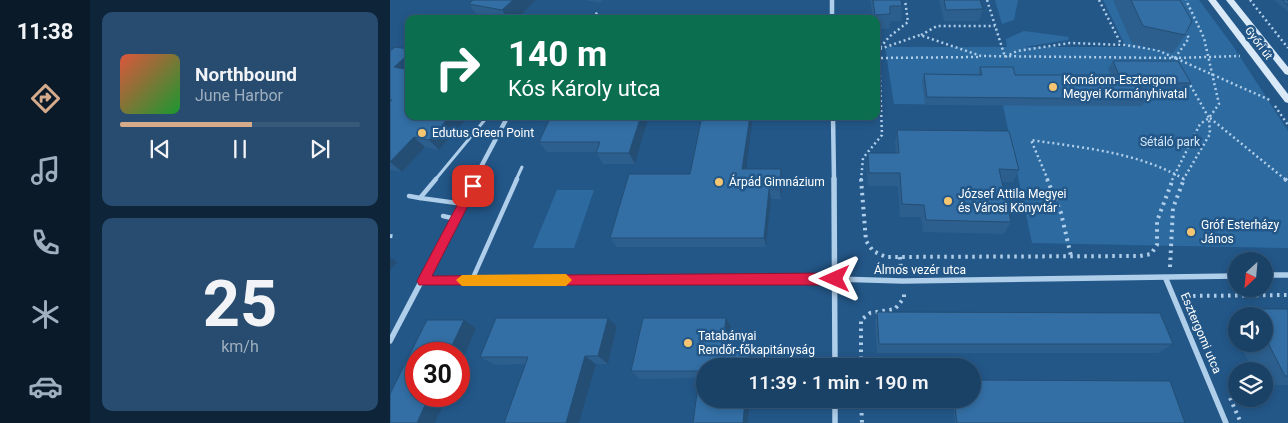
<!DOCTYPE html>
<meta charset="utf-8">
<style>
body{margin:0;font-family:Roboto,sans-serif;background:#274c6f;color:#f1f3f6;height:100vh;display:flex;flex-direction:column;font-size:19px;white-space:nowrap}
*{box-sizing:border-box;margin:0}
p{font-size:16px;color:#9fafbf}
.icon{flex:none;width:28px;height:28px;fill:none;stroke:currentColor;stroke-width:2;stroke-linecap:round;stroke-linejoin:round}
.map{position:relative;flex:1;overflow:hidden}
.side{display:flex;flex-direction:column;gap:12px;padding:12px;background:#0e2438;width:300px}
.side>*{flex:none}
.top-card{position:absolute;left:15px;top:15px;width:475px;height:105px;border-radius:10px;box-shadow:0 2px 8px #0003,0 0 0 1px #385a7a;background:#0b6e4f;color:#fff;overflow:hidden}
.needle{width:32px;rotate:206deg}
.controls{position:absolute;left:838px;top:252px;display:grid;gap:10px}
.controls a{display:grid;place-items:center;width:45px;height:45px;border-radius:50%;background:#1a4166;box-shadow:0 2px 8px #0003,0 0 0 1px #385a7a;font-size:25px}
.speed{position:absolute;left:15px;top:342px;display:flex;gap:10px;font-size:25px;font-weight:700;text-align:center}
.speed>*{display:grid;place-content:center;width:65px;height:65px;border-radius:50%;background:#1a4166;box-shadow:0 2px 8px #0003,0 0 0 1px #385a7a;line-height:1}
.speed .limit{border:8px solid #d22;background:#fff;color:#111}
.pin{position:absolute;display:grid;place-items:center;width:42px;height:42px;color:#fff;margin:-21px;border-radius:10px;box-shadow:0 2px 8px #0006}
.me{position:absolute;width:55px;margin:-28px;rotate:270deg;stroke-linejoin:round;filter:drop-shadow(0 0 4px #0008)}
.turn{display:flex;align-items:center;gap:18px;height:105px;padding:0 20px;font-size:22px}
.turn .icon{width:65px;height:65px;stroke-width:2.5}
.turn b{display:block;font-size:35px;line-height:42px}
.side .tile{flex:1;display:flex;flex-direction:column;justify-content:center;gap:8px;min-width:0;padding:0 18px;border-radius:10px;background:#274c6f}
.side .dial{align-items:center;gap:0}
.dial b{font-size:65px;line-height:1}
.song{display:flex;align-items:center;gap:15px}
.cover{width:60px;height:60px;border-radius:8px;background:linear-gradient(135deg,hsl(10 70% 55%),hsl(130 70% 35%))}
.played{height:5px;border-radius:2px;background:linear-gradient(90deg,#d6ab8b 55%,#385a7a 55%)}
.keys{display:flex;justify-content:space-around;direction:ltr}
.trip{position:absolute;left:306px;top:358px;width:285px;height:50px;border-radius:25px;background:#1a4166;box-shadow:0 2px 8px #0003,0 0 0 1px #385a7a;font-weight:600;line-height:50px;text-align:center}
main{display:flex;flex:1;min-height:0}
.tab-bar{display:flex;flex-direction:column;width:90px;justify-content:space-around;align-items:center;background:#0a1a29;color:#9fafbf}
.tab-bar .icon{width:35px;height:35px}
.tab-bar .current{color:#d6ab8b}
.tab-bar b{font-size:22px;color:#f1f3f6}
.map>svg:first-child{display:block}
</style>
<main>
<nav class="tab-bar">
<b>11:38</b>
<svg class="icon current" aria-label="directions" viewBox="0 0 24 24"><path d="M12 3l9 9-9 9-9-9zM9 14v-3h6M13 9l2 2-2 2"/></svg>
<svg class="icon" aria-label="music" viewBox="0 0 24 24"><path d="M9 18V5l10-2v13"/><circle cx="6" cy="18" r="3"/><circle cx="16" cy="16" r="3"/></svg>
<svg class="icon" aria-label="phone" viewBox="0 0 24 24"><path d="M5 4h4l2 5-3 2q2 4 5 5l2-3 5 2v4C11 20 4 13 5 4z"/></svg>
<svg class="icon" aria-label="climate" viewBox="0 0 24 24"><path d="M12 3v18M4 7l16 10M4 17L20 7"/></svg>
<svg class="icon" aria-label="car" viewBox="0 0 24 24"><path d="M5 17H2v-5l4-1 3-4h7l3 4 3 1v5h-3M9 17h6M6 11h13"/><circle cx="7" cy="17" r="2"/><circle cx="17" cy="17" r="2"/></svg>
</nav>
<section class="side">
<div class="tile">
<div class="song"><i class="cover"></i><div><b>Northbound</b><p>June Harbor</p></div></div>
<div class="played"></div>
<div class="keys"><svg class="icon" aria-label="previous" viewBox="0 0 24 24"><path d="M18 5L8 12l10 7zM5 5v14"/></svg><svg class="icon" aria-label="pause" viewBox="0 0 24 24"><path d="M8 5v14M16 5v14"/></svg><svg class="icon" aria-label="next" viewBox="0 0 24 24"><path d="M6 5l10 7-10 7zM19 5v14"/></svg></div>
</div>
<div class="tile dial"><b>25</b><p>km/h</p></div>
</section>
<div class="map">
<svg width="898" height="423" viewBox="0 0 898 423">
<rect width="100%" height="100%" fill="#235788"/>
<!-- green -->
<g fill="#2d6aa0">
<polygon points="605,0 628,0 624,20 612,24"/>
<polygon points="713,0 809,0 843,46 898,131 898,248 642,243 613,105 504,104 495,47 617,47 616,39 634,31 679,37 678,40 634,47 736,47"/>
<polygon points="167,190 204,190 184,248 143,248"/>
</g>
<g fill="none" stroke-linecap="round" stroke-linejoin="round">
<!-- path-far1 -->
<g stroke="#afceea" stroke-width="2.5" stroke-dasharray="2 3" stroke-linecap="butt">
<polyline points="597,0 615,57 627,51 680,43 735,45 767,50 882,101"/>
<polyline points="709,0 731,44"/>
<polyline points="860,0 898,48"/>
<polyline points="204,19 208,10"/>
<polyline points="531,35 547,26 605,26"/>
<polyline points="490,49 530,35 591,56 785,58 850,56"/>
<polyline points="486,58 588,57"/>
<polyline points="785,58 799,38 795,32"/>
<polyline points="885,106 898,125"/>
<polyline points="820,118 896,180"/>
<polyline points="471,180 473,158 492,135 489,49 499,37 518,22 515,0"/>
<path d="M658,180l-17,-40c53,8 106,12 153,39"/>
<polyline points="782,180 810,124 819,118 829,104 814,38 796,0"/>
<polyline points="793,180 820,134 819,118 798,81"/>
</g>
<!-- path -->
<g stroke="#afceea" stroke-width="4" stroke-dasharray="2.5 4.5" stroke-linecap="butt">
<polyline points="471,179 476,241 483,251 496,257 750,256 761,254 767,245 767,221 783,179"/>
<polyline points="657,179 671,213 681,256"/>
<polyline points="895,179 898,182"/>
<polyline points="0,236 7,237"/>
<polyline points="510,257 511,272"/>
<polyline points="780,267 783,208 794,179"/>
<polyline points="796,296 898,295"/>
<polyline points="471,366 471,320 480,313 505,309 514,298 514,290"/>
<polyline points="840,398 851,423"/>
<polyline points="471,399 472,423"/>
</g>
<!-- lane-far1 -->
<g stroke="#afceea" stroke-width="3">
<polyline points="45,180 98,116"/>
<polyline points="126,180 132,167"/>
</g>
<!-- lane -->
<g stroke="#afceea" stroke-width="4.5">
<polyline points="46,179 30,198 74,204"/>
<polyline points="19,196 30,198"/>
<polyline points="53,216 66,219"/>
<polyline points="82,280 127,179"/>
</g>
<!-- street-far1 -->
<g stroke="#afceea" stroke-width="4.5">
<polyline points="442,0 442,19"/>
<polyline points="443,116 444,180"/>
<polyline points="84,180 118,116"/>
</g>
<!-- street -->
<g stroke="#afceea" stroke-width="5.5">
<polyline points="444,179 445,366"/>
<polyline points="874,275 898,275"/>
<polyline points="776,279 836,423"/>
<polyline points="33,281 445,279 513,281 846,276"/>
<polyline points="0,341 85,179"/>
<polyline points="445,399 445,423"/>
</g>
<!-- secondary -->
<g fill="#dae9f8" fill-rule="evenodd">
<polygon points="818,0 826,0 898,94 898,103 895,102"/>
<polygon points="836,0 844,0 898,67 898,75 895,74"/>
</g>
</g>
<!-- wall -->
<g fill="#2c5f8e">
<polygon points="83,0 146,0 127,19 93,19 89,18 79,4"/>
<polygon points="195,0 213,0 210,3"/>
<polygon points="480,0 511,0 512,6 511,21 500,21 499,29 486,29 486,19 483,19"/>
<polygon points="549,0 590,0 593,9 589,21 554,21"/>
<polygon points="723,0 790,0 795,35 783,53 742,44"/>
<polygon points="884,0 898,0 898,12"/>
<polygon points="0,51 19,116 79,116 49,150 35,147 12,172 0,170"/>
<polygon points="723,61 801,83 795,91 753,91 757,99 752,106 535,105 532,82 534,74 588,75 590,67 625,75 721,75 718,69"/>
<polygon points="259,116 245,164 213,164 206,152 157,152 149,142"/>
<polygon points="507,130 629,170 623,182 612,182 621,222 614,234 533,232 531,217 510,217 508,186 478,186 477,166 478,153 506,153 505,143"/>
<polygon points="356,169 391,169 393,179 391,199 381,199 376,247 227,247 220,238 300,174"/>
<polygon points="861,309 898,309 898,385 874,385 874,371 863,371 850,344 874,344 874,316 848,316"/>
<polygon points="487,312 783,344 768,353 487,353 485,322"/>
<polygon points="218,318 227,326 218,364 206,364 189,423 114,423 135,364 105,365 90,357"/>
<polygon points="846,318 846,337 839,322"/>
<polygon points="341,327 338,350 360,350 364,358 315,399 360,399 358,423 303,423 309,378 250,379 241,371"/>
<polygon points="562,399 582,399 795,423 565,423"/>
</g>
<!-- shaded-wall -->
<g fill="#244e74">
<polygon points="123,0 146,0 127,19 118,19 112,10"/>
<polygon points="19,54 19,74 4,67"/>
<polygon points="60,116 79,116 49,150 39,140"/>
<polygon points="251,116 259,116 245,164 239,153"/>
<polygon points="360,116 363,116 355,179 352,169"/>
<polygon points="24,137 35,147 12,172 0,162"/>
<polygon points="391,169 393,179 391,199 390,189"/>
<polygon points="379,189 381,199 376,247 374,238"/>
<polygon points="0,257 7,262 0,271"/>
<polygon points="218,318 227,326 218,364 208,356"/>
<polygon points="336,318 341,327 337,358 332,350"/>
<polygon points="74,320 86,328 69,368 69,354 58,354"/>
<polygon points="360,350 364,358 363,366 358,366"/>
<polygon points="195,356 206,364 189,423 176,423"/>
<polygon points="39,396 57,396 45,423 27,423"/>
<polygon points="355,399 360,399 358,423 353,423"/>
</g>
<!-- building -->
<g fill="#336fa5" stroke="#244e74">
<polygon points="83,0 123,0 112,10 79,4"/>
<polygon points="483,0 511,0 512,6 500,6 500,14 485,15"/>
<polygon points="554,0 590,0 593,9 556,10"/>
<polygon points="741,0 790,0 802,21 795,35 753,26"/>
<polygon points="892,0 898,0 898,5"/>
<polygon points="5,47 19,49 19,54 4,67 19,70 19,116 60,116 39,140 24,137 0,162 0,102 2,100 0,100 0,51"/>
<polygon points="723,61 788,61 801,83 749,83 757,99 537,97 534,74 592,75 590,67 623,67 625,75 729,75"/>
<polygon points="161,116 251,116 239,153 206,153 210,142 149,142"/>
<polygon points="312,116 360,116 352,169 391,169 390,189 379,189 374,238 220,238 239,174 300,174"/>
<polygon points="507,130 619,131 629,170 609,169 621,222 536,220 534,205 512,204 510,173 479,173 478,153 509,153"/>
<polygon points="861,309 898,309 898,376 895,376 874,335 874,316 864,316"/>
<polygon points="487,312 770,313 783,344 489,344"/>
<polygon points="106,318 218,318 208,356 195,356 176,423 114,423 138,357 90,357"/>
<polygon points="253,318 336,318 332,350 360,350 358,366 315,366 315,399 355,399 353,423 303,423 310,371 241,371"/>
<polygon points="37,320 74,320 58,354 26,354 26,396 39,396 27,423 0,423 0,394"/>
<polygon points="582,380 780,381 795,423 567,423 564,399 582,399"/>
</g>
<!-- route -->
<polygon fill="#e11d48" stroke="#92132f" points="83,182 88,186 42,276 445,273 452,279 445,285 29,285 27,281 29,277 79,183"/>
<!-- slow -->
<polygon fill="#f59e0b" points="176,274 182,280 176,286 72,286 66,280 72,275"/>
<!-- markers -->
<g fill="#f5c571" stroke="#235788" stroke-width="2">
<circle cx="663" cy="87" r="5"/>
<circle cx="32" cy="133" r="5"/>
<circle cx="329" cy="182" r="5"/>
<circle cx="558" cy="201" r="5"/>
<circle cx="801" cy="232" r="5"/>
<circle cx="298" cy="343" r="5"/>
</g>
<g text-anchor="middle" stroke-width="5" stroke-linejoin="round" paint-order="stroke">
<!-- far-street labels -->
<g font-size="11" fill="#fff" stroke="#235788">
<text transform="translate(869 43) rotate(53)" y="4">Győri út</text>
</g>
<!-- poi labels -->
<g font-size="12" fill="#fff" stroke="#235788" text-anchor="start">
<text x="673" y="84">Komárom-Esztergom<tspan x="673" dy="14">Megyei Kormányhivatal</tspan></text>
<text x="42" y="137">Edutus Green Point</text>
<text x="339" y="186">Árpád Gimnázium</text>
<text x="568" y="198">József Attila Megyei<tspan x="568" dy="14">és Városi Könyvtár</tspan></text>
<text x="811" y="229">Gróf Esterházy<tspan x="811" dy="14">János</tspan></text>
<text x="308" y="340">Tatabányai<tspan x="308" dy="14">Rendőr-főkapitányság</tspan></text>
</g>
<!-- park labels -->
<g font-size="12" fill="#d3e6f7" stroke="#235788">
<text x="780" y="146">Sétáló park</text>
</g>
<!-- street labels -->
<g font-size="12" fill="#fff" stroke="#235788">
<text x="530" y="274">Álmos vezér utca</text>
<text transform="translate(811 333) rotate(67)" y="4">Esztergomi utca</text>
</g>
</g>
</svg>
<div class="controls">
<a><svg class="needle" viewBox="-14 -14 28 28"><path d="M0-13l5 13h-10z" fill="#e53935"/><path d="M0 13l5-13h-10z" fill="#9fafbf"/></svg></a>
<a><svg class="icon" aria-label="sound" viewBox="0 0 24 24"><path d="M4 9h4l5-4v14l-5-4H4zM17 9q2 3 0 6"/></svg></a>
<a><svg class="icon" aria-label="layers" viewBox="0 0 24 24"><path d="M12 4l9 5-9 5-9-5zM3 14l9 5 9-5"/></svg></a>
</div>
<div class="speed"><div class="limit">30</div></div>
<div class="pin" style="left:83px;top:186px;background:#d93025"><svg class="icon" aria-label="arrive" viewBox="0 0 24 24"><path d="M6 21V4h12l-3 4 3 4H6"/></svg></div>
<svg class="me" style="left:445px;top:279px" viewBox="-20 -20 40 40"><path d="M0-17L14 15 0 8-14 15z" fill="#e11d48" stroke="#fff" stroke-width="4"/></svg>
<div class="trip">11:39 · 1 min · 190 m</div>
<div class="top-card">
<div class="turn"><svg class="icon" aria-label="right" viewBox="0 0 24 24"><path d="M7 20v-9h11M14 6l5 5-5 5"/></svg><div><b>140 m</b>Kós Károly utca</div></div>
</div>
</div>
</main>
